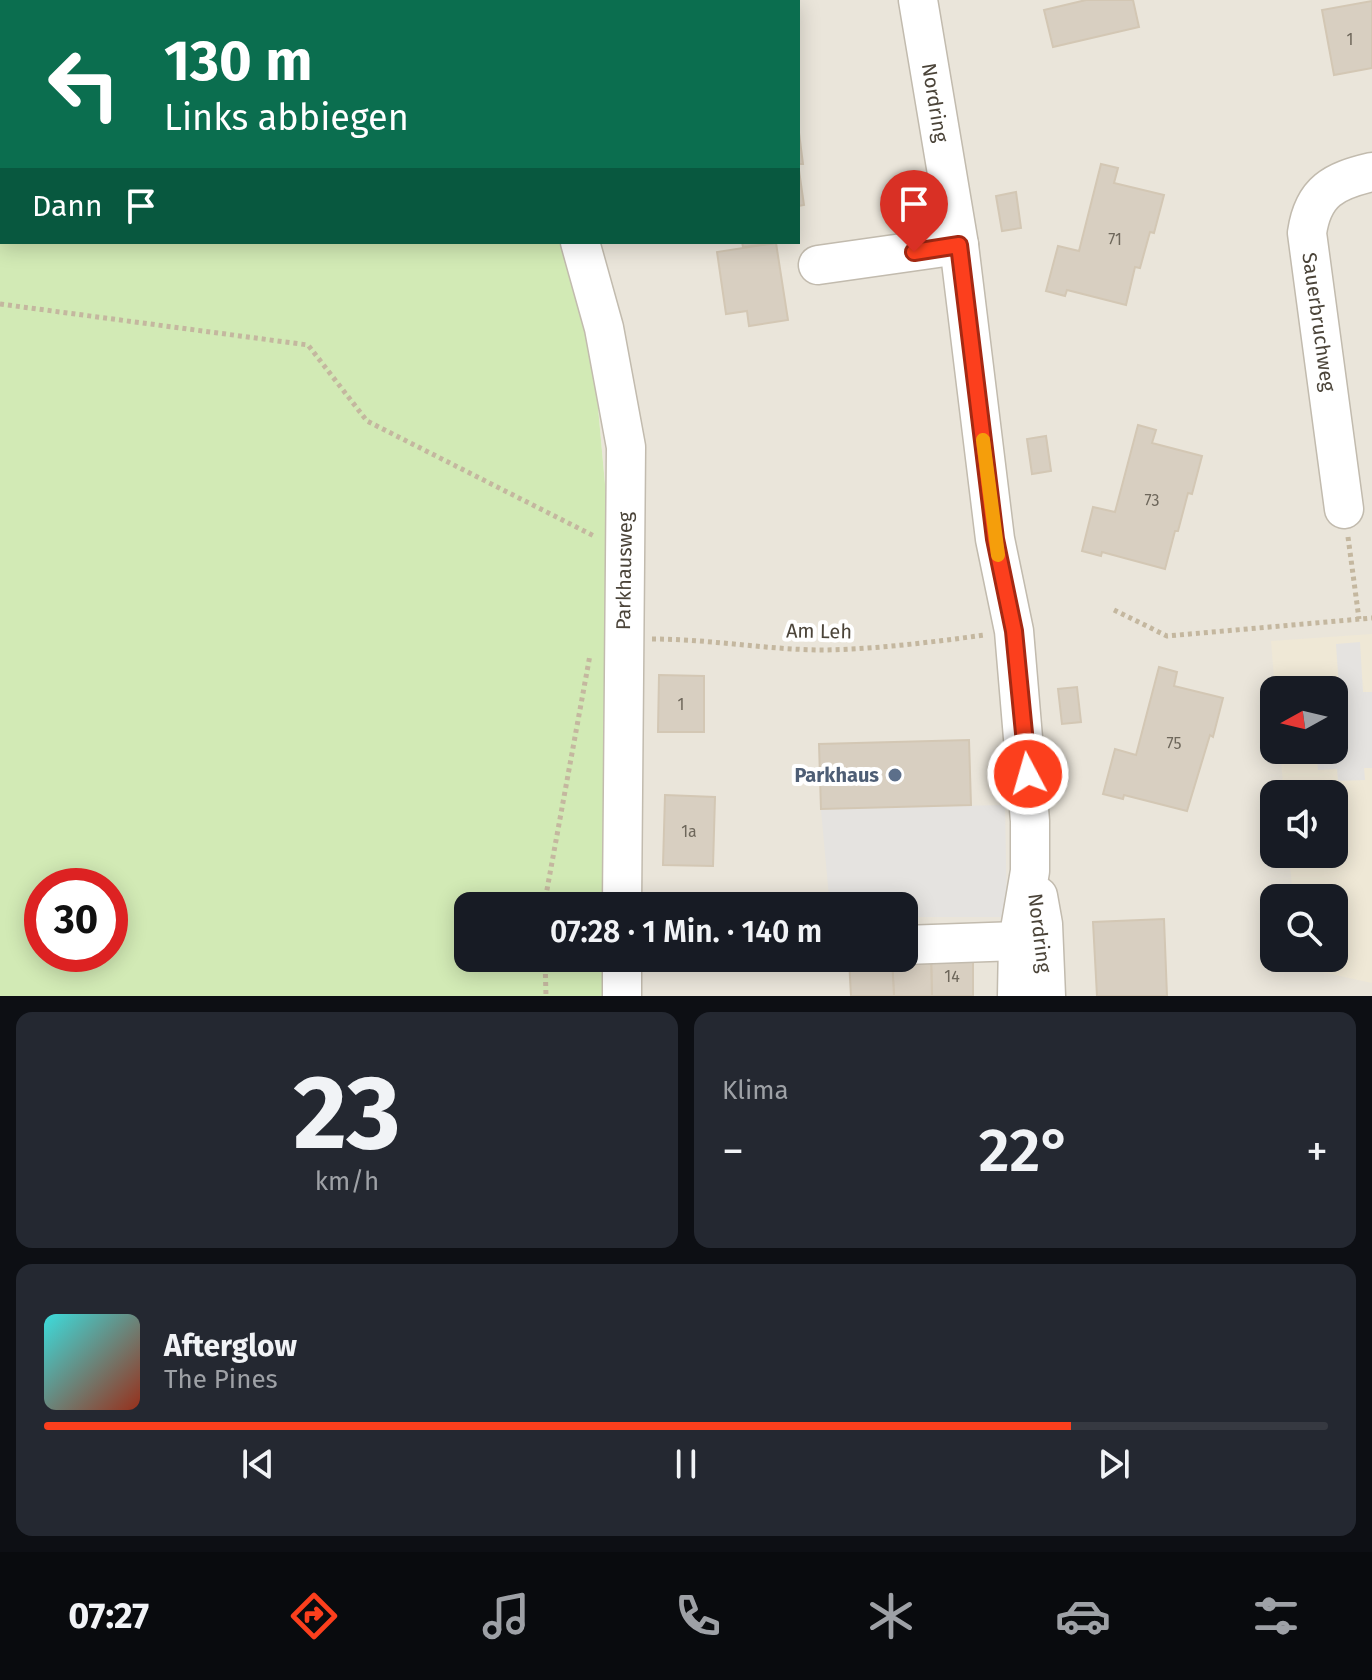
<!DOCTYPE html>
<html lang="de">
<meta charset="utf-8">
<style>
body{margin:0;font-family:"Fira Sans",sans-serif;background:#242831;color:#f1f3f6;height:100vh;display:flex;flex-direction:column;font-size:30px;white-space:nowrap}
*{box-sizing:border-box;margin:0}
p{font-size:26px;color:#9ea1a6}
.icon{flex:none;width:44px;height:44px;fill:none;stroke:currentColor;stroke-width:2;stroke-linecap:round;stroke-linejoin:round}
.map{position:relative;height:996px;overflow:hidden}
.details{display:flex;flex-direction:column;gap:16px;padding:16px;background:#0d0f14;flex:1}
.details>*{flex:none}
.banner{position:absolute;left:0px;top:0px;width:800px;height:244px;box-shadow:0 4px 20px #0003;background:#0b6e4f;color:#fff;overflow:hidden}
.needle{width:52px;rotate:262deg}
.buttons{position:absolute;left:1260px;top:676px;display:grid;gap:16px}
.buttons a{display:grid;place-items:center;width:88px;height:88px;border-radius:16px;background:#171b24;box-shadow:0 4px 20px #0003;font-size:40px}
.speed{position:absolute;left:24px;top:868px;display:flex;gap:16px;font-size:40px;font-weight:700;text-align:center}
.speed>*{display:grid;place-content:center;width:104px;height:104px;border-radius:50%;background:#171b24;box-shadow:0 4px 20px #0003;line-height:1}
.speed .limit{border:12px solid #d22;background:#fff;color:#111}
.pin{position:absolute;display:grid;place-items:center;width:68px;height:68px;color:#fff;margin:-82px -34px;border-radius:50% 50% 50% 0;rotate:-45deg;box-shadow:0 0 8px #0007}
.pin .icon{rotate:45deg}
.me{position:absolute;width:88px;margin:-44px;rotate:354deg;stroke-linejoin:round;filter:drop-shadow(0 0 6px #0008)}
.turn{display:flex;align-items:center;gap:28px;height:168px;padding:0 32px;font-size:36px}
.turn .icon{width:104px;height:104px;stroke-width:2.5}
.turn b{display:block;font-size:56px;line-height:68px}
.then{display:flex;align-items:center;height:76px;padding:0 32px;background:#0003;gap:16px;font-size:30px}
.big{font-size:60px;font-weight:600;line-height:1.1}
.details .widget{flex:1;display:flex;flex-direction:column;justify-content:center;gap:12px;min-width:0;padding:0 28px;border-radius:16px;background:#242831}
.details .dial{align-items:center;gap:0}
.dial b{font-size:104px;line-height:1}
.song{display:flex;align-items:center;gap:24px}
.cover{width:96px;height:96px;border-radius:12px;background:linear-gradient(135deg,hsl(180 70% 55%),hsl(10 70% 35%))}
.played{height:8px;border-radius:4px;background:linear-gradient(90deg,#fc3f1d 80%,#363941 80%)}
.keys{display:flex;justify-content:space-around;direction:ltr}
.heat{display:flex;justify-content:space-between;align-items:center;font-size:44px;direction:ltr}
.details .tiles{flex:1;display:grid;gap:16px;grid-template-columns:1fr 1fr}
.widget:last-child{grid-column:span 2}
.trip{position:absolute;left:454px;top:892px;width:464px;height:80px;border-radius:16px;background:#171b24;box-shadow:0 4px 20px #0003;font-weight:600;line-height:80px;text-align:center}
.tabs{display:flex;height:128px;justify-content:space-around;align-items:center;background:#090b0e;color:#9ea1a6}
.tabs .icon{width:56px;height:56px}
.tabs .active{color:#fc3f1d}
.tabs b{font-size:36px;color:#f1f3f6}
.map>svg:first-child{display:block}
</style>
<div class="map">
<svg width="1372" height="996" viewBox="0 0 1372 996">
<rect width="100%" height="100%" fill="#f6f3ec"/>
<!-- residential -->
<path fill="#eae5da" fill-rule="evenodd" d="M516,0h856v996h-770l1,-38h301v-52h-299l9,-323 -31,-341h215v-240zM1274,690h60v60h-60zM1274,794h60v60h-60zM1274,898h60v60h-60z"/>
<!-- education -->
<polygon fill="#efe8d6" points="1372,634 1372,983 1299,967 1298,958 1334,958 1334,898 1293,898 1289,854 1334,854 1334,794 1284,794 1280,750 1334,750 1334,690 1275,690 1271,641"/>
<!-- green -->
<path fill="#d2eab5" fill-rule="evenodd" d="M0,0h516l1,2h-515v240h581l31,341 -9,323h-137v52h135l-1,38h-602zM42,886h68v68h-68z"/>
<!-- parking -->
<g fill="#e5e3e0">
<polygon points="1360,642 1363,692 1372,692 1372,768 1364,768 1365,780 1338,781 1337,769 1318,770 1316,750 1334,750 1334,690 1312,690 1339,688 1336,644"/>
<polygon points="1005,805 1007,917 904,917 904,906 855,906 829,897 821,809"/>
</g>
<!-- building -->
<g fill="#d8cfc1" stroke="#d3c7b4" stroke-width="2">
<polygon points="1086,0 1133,0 1139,27 1053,47 1044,10"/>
<polygon points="1372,1 1372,68 1334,75 1322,10"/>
<polygon points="798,125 803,164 798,164 804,205 798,206"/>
<polygon points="1101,164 1118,168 1114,183 1164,195 1154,233 1150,232 1140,268 1135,267 1126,305 1067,290 1065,296 1046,291 1058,246 1079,251"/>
<polygon points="1016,192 1021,228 1002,231 996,196"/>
<polygon points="742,242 776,242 776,243 743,247"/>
<polygon points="776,243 788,320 749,326 747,311 726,314 717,252"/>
<polygon points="1138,425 1156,430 1152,443 1202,456 1192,494 1188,493 1178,531 1175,531 1165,569 1102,552 1101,556 1082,551 1093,507 1115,512"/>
<polygon points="1046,436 1051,471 1032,474 1027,439"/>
<polygon points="1159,667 1177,672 1174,686 1223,698 1213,737 1210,735 1187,811 1124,795 1123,799 1103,794 1115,749 1136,755"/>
<polygon points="659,675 704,676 704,732 658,732"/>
<polygon points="1077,687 1081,722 1062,724 1058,689"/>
<polygon points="969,740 971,805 821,809 819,744"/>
<polygon points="665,795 715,797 713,866 663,865"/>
<polygon points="1164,919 1167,996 1097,996 1093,922"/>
<polygon points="973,955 973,996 932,996 931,956"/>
<polygon points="931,956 932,996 894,996 892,958"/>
<rect x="662" y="958" width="47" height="10"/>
<polygon points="892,958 894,996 851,996 849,959"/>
</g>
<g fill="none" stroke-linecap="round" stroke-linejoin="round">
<defs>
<g id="minor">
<polyline points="494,0 495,2"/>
<path id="s1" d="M918,0l41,245 36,294 19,92 16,190v50l-12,70 -1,55"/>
<polyline points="580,242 604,328 626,447 622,906"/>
<polyline points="818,265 959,245"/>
<path d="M1344,509l-37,-276c6,-42 27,-52 65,-61"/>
<polyline points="1038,896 1043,924 1046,996"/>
<polyline points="904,945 1018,941"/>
<polyline points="622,996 622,958"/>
</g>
</defs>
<!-- minor casing -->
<use href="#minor" stroke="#c2bbae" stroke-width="41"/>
<!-- path -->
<g stroke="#c4b79f" stroke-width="5" stroke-dasharray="4 4" stroke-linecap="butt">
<polyline points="0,304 308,345 367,421 596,537"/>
<polyline points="1348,537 1359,619"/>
<polyline points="1114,610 1167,636 1372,618"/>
<path d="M652,639c58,0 116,11 173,11 54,-1 107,-8 160,-15"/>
<polyline points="544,906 590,655"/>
<polyline points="545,958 546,996"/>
</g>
<!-- minor -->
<use href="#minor" stroke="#fff" stroke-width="38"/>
</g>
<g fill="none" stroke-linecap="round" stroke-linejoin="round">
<defs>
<polyline id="route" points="914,252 959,245 995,539 1014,631 1028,774"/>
</defs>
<!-- route casing -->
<use href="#route" stroke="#a42913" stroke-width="20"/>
<!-- route -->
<use href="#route" stroke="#fc3f1d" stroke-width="14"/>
<!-- slow -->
<polyline stroke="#f59e0b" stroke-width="14" points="983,440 998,555"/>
</g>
<!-- markers -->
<circle fill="#5c6f8a" stroke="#fff" stroke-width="3" cx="895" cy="775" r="8"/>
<g text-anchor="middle" stroke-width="8" stroke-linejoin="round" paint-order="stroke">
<!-- number labels -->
<g font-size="16" fill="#6e675b">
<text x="1350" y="45">1</text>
<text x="1115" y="245">71</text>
<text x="1152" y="506">73</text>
<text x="681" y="710">1</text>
<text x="1174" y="749">75</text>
<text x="689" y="837">1a</text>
<text x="952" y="982">14</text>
</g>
<!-- street labels -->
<g font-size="20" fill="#4b4439" stroke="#fff">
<text dy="7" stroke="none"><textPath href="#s1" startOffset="104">Nordring</textPath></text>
<text transform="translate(1319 322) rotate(82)" y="7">Sauerbruchweg</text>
<text transform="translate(624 571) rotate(-89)" y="7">Parkhausweg</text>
<text transform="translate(819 631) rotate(1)" y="7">Am Leh</text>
<text transform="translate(1040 933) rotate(83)" y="7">Nordring</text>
</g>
<!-- service labels -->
<g font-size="20" font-weight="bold" fill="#4e5e75" stroke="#fff" text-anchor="end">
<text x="879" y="782">Parkhaus</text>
</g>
</g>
</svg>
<div class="buttons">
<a><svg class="needle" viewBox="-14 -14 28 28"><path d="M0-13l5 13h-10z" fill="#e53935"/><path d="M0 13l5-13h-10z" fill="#9ea1a6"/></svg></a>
<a><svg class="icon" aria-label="sound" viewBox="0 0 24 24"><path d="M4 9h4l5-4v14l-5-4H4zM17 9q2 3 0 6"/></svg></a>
<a><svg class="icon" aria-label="search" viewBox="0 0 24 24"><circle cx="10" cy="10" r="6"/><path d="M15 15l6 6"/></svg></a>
</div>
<div class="speed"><div class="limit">30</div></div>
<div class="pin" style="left:914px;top:252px;background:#d93025"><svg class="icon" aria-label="arrive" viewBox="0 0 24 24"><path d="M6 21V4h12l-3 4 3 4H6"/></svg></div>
<svg class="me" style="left:1028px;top:774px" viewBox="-20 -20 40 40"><circle r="17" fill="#fc3f1d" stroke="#fff" stroke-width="3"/><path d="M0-11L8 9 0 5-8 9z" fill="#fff"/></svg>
<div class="trip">07:28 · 1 Min. · 140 m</div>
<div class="banner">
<div class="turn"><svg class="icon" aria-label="left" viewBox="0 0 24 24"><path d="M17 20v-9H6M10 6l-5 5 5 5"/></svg><div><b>130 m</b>Links abbiegen</div></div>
<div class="then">Dann<svg class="icon" aria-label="arrive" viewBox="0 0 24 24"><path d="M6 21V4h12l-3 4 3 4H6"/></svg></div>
</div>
</div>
<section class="details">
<div class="tiles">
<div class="widget dial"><b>23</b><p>km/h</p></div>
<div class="widget"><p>Klima</p>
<div class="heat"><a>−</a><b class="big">22°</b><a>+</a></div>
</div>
<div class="widget">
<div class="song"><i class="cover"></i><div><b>Afterglow</b><p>The Pines</p></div></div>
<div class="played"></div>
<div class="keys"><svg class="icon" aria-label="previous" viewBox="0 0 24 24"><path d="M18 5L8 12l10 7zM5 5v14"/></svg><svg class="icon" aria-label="pause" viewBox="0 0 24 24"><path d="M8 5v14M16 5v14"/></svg><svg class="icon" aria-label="next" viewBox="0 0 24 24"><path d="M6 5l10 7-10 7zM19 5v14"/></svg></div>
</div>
</div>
</section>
<nav class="tabs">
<b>07:27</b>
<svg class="icon active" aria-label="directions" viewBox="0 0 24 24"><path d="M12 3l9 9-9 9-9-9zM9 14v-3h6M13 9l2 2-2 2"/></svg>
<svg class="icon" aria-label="music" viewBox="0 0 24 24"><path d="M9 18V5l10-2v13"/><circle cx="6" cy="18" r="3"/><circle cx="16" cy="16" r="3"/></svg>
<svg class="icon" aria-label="phone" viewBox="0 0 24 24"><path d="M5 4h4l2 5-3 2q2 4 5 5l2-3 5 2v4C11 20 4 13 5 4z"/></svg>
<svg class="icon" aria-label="climate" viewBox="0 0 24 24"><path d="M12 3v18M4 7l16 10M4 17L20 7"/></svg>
<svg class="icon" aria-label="car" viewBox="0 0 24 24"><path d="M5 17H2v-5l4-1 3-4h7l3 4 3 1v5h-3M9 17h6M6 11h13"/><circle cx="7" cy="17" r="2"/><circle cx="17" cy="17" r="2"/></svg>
<svg class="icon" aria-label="filters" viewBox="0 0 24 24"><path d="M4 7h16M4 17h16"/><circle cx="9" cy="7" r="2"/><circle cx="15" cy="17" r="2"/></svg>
</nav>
